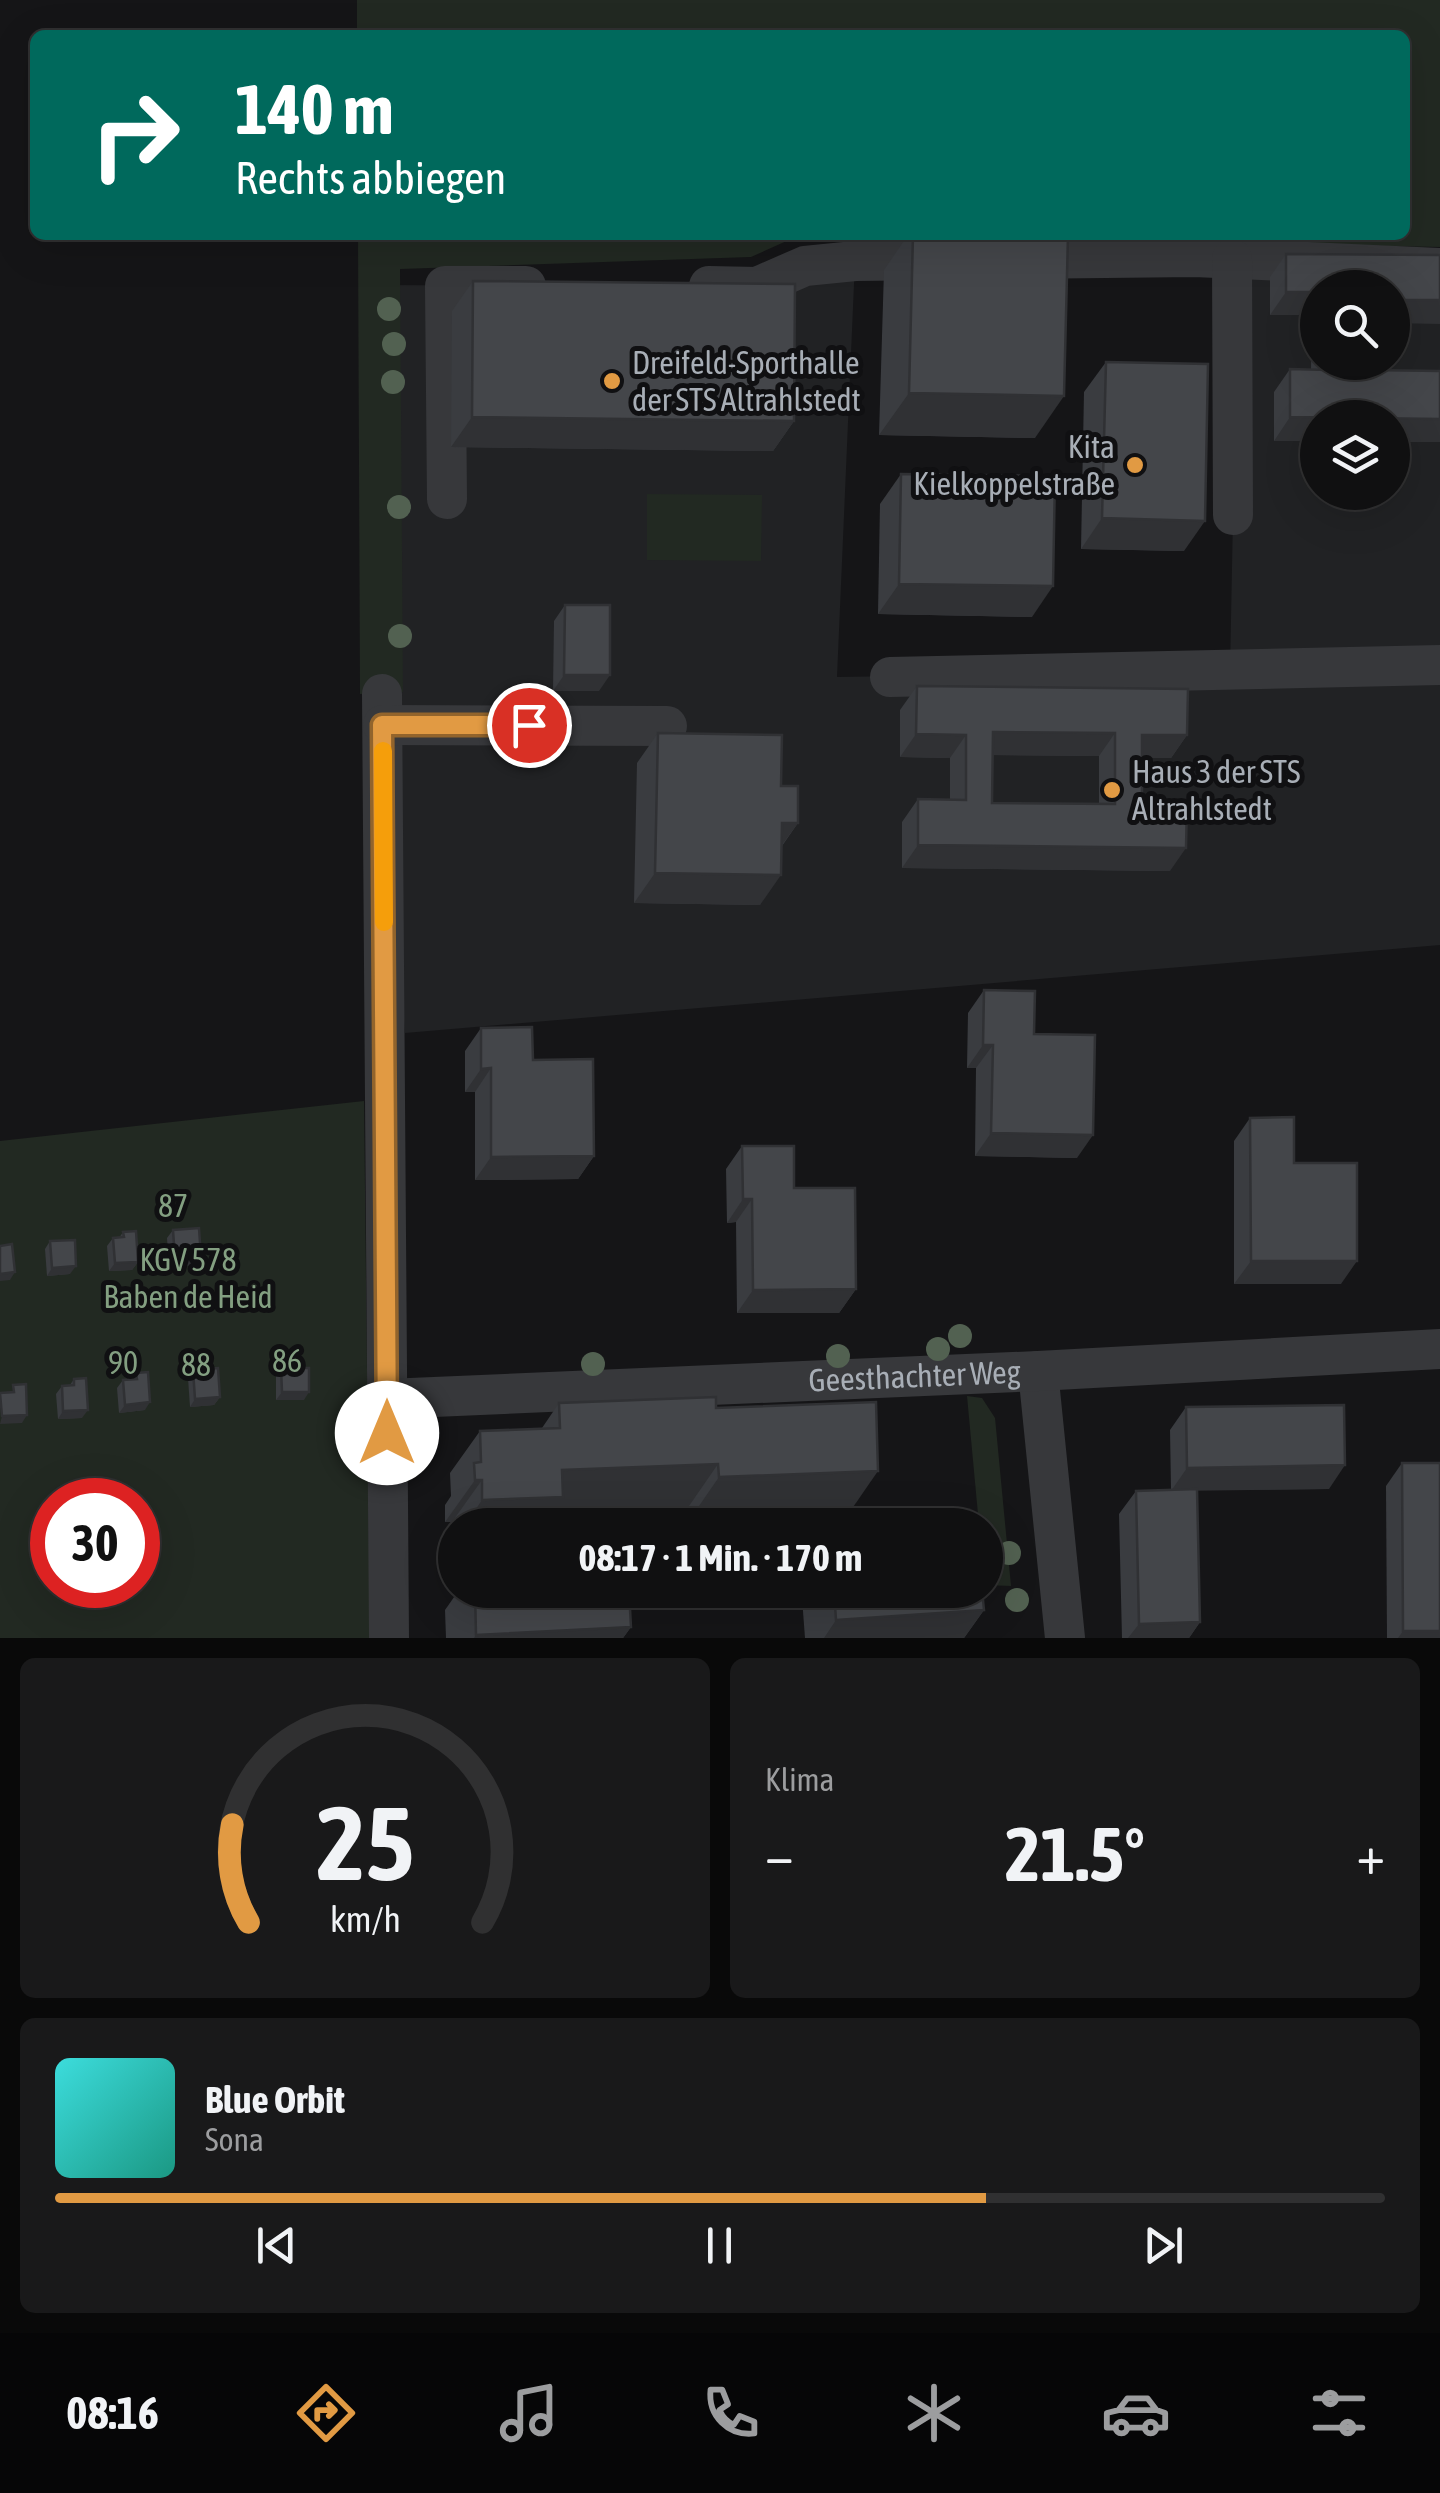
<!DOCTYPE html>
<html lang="de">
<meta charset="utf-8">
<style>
body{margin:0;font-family:"Asap Condensed",sans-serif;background:#19191a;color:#f1f3f6;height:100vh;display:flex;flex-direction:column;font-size:38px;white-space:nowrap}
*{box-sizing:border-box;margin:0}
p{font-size:32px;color:#9c9d9f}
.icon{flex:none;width:55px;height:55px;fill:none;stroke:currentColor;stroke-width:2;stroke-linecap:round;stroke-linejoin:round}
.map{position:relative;height:1638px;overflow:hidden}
.details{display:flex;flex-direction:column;gap:20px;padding:20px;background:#090909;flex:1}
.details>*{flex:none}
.top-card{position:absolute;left:30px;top:30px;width:1380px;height:210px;border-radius:15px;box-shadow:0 10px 40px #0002,0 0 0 2px #303031;background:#00695c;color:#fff;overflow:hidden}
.controls{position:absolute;left:1300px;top:270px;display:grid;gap:20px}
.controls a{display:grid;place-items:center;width:110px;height:110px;border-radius:50%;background:#101011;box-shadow:0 10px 40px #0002,0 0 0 2px #303031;font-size:50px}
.speed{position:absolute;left:30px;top:1478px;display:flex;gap:20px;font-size:50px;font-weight:700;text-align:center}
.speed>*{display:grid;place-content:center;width:130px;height:130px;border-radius:50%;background:#101011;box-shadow:0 10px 40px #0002,0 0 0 2px #303031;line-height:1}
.speed .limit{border:15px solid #d22;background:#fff;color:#111}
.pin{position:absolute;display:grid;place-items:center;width:85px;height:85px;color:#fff;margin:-42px;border:5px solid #fff;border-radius:50%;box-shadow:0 2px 10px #0007}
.me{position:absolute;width:110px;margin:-55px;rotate:0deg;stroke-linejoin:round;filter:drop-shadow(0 0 8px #0008)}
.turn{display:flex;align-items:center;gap:35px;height:210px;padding:0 40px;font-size:45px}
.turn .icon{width:130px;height:130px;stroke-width:2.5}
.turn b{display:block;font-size:70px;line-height:85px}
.big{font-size:75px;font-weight:700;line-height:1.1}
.details .tile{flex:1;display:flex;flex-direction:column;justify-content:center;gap:15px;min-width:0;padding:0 35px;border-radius:15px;background:#19191a}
.details .dial{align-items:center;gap:0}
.dial svg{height:260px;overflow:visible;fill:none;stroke:#303031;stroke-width:7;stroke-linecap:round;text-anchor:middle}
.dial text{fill:#f1f3f6;stroke:none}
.song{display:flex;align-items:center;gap:30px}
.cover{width:120px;height:120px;border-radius:15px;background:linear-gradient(135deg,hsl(180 70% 55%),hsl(170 70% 35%))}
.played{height:10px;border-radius:5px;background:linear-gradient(90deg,#e19a43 70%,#303031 70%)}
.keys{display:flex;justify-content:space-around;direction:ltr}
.heat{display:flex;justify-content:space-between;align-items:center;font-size:55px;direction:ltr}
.details .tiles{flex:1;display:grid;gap:20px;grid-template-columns:1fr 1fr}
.tile:last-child{grid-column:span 2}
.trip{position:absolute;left:438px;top:1508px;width:565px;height:100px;border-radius:50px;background:#101011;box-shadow:0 10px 40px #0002,0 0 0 2px #303031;font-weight:700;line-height:100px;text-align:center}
.tab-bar{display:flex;height:160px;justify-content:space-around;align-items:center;background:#060607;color:#9c9d9f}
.tab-bar .icon{width:70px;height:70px}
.tab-bar .selected{color:#e19a43}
.tab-bar b{font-size:45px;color:#f1f3f6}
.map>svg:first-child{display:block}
</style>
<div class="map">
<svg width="1440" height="1638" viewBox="0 0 1440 1638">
<rect width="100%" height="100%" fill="#151517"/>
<!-- built -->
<path fill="#212224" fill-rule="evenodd" d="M1232,259l208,9v677l-1035,88 -22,-308 -4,-440 378,2 98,-26 -18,416 393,-6 3,-156zM1318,288h74v74h-74zM1318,418h74v74h-74z"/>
<!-- green -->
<g fill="#222922" fill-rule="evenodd">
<polygon points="357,0 1440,0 1440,247 800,235 751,257 400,269 403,692 360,694 358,235 1405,235 1405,35 357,35"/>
<polygon points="647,494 762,495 761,561 647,560"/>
<path d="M364,1101l6,537h-370v-497zM52,1500h86v85h-86z"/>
<polygon points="967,1396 982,1398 995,1418 1011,1586 985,1585 985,1525 979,1525"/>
</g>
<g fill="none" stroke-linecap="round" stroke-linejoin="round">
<!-- minor -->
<g stroke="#37383b" stroke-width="40">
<polyline points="1014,259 1195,257 1440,268"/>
<polyline points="1232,259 1233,515"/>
<polyline points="709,286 757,287 805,266 855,261 941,260"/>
<polyline points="447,499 445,286 526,286"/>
<polyline points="890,677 1440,665"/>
<polyline points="382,694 389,1638"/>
<polyline points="383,725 667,726"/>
<polyline points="1038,1371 1065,1638"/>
<path id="s1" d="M387,1399l651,-28 402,-22"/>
</g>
</g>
<!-- trees -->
<g fill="#526151">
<circle cx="389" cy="309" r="12"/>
<circle cx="394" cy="344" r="12"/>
<circle cx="393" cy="382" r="12"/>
<circle cx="399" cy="507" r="12"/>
<circle cx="400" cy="636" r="12"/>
<circle cx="960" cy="1336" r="12"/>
<circle cx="938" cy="1349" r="12"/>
<circle cx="838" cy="1356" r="12"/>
<circle cx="593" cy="1364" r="12"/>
<circle cx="1009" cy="1553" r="12"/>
<circle cx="1017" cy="1600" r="12"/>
</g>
<!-- wall -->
<g fill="#3a3c40" fill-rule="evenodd">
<polygon points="908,235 1068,235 1035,438 879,435 884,270"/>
<polygon points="1286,254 1318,288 1318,362 1369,362 1369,370 1440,442 1392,442 1392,418 1318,418 1318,441 1274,441 1274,392 1290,369 1311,369 1312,315 1270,315 1270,277"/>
<polygon points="473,281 794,421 773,451 451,447 452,311"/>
<polygon points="1106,362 1184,551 1081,549 1084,392"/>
<polygon points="901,474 1032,617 878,614 880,504"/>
<polygon points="565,605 599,691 553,691 554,621"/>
<path d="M917,686l270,49 -16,23h-29v45l28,68 -268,-3v-46l16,-23h32v-41l-50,-1v-47zM993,755l106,1v48l-107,-1z"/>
<polygon points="658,733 781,786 798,823 782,846 760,905 634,903 637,763"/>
<polygon points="984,990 1034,1034 1077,1158 975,1156 976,1068 967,1068 968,1013"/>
<polygon points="481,1028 533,1060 594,1156 578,1179 475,1180 475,1092 465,1092 465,1051"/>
<polygon points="1250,1118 1294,1163 1341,1284 1234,1284 1234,1141"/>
<polygon points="742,1146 794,1188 856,1289 839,1313 737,1313 736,1222 727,1223 726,1169"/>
<polygon points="173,1230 195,1265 169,1267 167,1238"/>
<polygon points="123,1232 138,1262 132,1270 109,1271 107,1246 113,1238 119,1238"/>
<polygon points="50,1241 70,1274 47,1276 45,1249"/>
<polygon points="281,1368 304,1400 276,1400 276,1376"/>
<polygon points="193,1370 220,1397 214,1405 190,1407 188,1378"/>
<polygon points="136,1373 145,1410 119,1413 117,1388 123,1380 131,1379"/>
<polygon points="74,1379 82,1418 58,1419 56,1394 62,1386 70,1385"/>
<polygon points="559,1403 716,1408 849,1513 690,1519 689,1506 553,1511 543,1525 455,1525 455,1542 453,1542 452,1522 445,1522 445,1505 451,1496 450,1473 480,1431 542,1428"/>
<polygon points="1186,1407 1329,1489 1197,1490 1200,1622 1189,1638 1122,1638 1119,1514 1136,1491 1171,1490 1170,1430"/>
<polygon points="1402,1463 1440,1638 1387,1638 1386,1486"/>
<polygon points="459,1590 629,1590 631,1627 623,1638 446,1638 445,1610"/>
<polygon points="808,1590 982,1590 984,1610 964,1638 805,1638 802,1598"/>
</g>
<!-- shaded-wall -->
<g fill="#303134">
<polygon points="1286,292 1318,292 1318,307 1312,315 1270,315"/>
<polygon points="1392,300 1440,300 1440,324 1392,323"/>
<polygon points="909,393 1064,396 1035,438 879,435"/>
<polygon points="472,417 794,421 773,451 451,447"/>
<polygon points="1290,417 1318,418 1318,441 1274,441"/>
<polygon points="1392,418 1440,419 1440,442 1392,442"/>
<polygon points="1102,518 1205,521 1184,551 1081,549"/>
<polygon points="899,584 1053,586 1032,617 878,614"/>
<polygon points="564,675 610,675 599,691 553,691"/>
<polygon points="993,732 1115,733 1099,756 977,755"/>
<polygon points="916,734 966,735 950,758 900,757"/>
<polygon points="1142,735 1187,735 1171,758 1126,758"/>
<polygon points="782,823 798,823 776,853"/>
<polygon points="918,845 1186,848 1170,871 902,868"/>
<polygon points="655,873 781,875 760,905 634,903"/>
<polygon points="983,1045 993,1045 976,1068 967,1068"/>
<polygon points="491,1068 475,1092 465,1092 481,1069"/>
<polygon points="991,1133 1093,1135 1077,1158 975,1156"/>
<polygon points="594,1156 578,1179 475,1180 491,1157"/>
<polygon points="743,1199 752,1199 736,1222 727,1223"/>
<polygon points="201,1257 195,1265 169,1267 175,1259"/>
<polygon points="1251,1261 1357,1261 1341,1284 1234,1284"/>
<polygon points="138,1262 132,1270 109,1271 115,1263"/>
<polygon points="76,1266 70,1274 47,1276 52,1268"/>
<polygon points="15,1272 10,1280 0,1281 0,1274"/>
<polygon points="856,1289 839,1313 737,1313 753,1290"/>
<polygon points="282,1392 309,1392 304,1400 276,1400"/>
<polygon points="220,1397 214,1405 190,1407 195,1399"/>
<polygon points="150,1402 145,1410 119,1413 125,1405"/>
<polygon points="88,1410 82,1418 58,1419 63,1411"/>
<polygon points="27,1415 22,1423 0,1424 2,1416"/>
<polygon points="718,1464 689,1506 553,1511 543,1525 465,1525 482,1500 562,1470"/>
<polygon points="1345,1465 1329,1489 1171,1491 1187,1468"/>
<polygon points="878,1471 849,1513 690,1519 719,1477"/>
<polygon points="475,1480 482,1480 452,1522 445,1522"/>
<polygon points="984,1610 964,1638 824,1638 836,1620"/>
<polygon points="1200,1622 1189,1638 1128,1638 1139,1624"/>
<polygon points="631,1627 623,1638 474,1638 476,1635"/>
<polygon points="1403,1631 1440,1631 1440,1638 1398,1638"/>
</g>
<!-- building -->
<g fill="#44464a" stroke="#303134" stroke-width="2.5" fill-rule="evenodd">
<polygon points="913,235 1068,235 1064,396 909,393"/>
<polygon points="1286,254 1440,255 1440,300 1392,300 1392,288 1318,288 1318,292 1286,292"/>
<polygon points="473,281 795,284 794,421 472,417"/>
<polygon points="1106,362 1208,364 1205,521 1102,518"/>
<polygon points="1327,362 1369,362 1369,370 1440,371 1440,419 1290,417 1290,369 1327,370"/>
<polygon points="901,474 1055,476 1053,586 899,584"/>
<polygon points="565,605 610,605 610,675 564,675"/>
<path d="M917,686l271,3 -1,46h-45v68l45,1 -1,44 -268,-3v-46l48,1v-65l-50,-1zM993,732l122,1v71l-123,-1z"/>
<polygon points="658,733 782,735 781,786 798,786 798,823 782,823 781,875 655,873"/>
<polygon points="984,990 1035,991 1034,1034 1095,1035 1093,1135 991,1133 993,1045 983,1045"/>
<polygon points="532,1027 533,1060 593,1059 594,1156 491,1157 491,1068 481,1069 481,1028"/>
<polygon points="1294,1117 1294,1163 1357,1163 1357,1261 1251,1261 1250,1118"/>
<polygon points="742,1146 794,1146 794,1188 855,1188 856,1289 753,1290 752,1199 743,1199"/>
<polygon points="199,1228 201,1257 175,1259 173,1230"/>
<polygon points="136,1231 138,1262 115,1263 113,1238 124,1237 123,1232"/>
<polygon points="75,1240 76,1266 52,1268 50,1241"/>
<polygon points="12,1244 15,1272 0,1274 0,1246"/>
<polygon points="218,1368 220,1397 195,1399 193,1370"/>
<polygon points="281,1368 309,1368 309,1392 282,1392"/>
<polygon points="148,1372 150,1402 125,1405 123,1380 137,1379 136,1373"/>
<polygon points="86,1378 88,1410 63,1411 62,1386 74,1385 74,1379"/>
<polygon points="26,1384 27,1415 2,1416 0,1393 14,1392 13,1385"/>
<polygon points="716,1397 716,1408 876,1402 878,1471 719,1477 718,1464 562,1470 563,1497 482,1500 482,1480 475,1480 474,1463 481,1462 480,1431 560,1428 559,1403"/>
<polygon points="1344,1405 1345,1465 1187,1468 1186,1407"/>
<polygon points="1402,1463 1440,1463 1440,1631 1403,1631"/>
<polygon points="1197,1489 1200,1622 1139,1624 1136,1491"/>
<polygon points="475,1590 629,1590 631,1627 476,1635"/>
<polygon points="834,1590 982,1590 984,1610 836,1620"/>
</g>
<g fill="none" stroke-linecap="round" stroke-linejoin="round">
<defs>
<polyline id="route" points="387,1433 382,725 529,725"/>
</defs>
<!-- route casing -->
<use href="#route" stroke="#92642c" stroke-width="25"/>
<!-- route -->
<use href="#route" stroke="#e19a43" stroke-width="18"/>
<!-- slow -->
<polyline stroke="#f59e0b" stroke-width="18" points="383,751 384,922"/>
</g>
<!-- markers -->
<g fill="#e19a43" stroke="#101012" stroke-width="4">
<circle cx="612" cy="381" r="10"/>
<circle cx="1135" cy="465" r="10"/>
<circle cx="1112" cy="790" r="10"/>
</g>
<g text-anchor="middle" stroke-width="10" stroke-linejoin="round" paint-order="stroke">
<!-- poi labels -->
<g font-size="32" fill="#a8aeb6" stroke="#101012" text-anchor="start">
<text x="632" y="374">Dreifeld-Sporthalle<tspan x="632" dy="37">der STS Altrahlstedt</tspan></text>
<text x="1115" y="458" text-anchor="end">Kita<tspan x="1115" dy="37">Kielkoppelstraße</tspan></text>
<text x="1132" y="783">Haus 3 der STS<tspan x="1132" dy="37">Altrahlstedt</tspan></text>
</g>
<!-- park labels -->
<g font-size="32" fill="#839f81" stroke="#101012">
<text x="173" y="1217">87</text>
<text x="188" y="1271">KGV 578<tspan x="188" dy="37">Baben de Heid</tspan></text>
<text x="287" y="1372">86</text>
<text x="123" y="1374">90</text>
<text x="196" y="1376">88</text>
</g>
<!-- street labels -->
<g font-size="32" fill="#a8aeb6" stroke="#101012">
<text dy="11" stroke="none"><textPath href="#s1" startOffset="528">Geesthachter Weg</textPath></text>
</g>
</g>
</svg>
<div class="controls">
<a><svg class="icon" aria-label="search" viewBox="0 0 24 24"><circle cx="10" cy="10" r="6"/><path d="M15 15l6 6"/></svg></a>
<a><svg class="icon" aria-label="layers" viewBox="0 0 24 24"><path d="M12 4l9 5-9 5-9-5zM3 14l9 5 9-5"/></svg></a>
</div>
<div class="speed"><div class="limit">30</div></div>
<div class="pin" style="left:529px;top:725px;background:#d93025"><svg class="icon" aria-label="arrive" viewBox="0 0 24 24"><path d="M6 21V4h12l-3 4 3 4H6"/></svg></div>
<svg class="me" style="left:387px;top:1433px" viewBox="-20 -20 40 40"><circle r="19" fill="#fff"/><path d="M0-13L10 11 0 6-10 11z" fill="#e19a43"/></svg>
<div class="trip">08:17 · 1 Min. · 170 m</div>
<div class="top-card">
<div class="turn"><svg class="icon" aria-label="right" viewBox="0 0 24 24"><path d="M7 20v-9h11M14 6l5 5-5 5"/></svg><div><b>140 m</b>Rechts abbiegen</div></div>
</div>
</div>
<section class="details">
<div class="tiles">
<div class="tile dial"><svg viewBox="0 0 100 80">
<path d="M14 69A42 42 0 1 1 86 69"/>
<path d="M14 69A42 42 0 0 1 9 39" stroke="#e19a43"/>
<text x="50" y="56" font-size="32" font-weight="700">25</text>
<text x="50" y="72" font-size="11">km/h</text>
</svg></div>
<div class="tile"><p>Klima</p>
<div class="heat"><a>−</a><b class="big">21.5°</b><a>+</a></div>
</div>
<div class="tile">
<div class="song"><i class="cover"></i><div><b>Blue Orbit</b><p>Sona</p></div></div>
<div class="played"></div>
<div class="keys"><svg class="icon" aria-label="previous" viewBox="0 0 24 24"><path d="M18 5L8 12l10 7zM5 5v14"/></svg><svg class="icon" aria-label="pause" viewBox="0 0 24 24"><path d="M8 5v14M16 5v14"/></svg><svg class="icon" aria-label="next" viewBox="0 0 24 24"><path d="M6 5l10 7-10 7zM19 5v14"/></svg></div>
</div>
</div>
</section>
<nav class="tab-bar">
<b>08:16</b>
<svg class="icon selected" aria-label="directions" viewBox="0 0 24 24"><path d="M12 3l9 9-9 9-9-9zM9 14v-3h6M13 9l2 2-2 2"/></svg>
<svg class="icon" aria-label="music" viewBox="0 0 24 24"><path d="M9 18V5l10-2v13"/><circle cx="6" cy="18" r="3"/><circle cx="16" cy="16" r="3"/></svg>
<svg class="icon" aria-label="phone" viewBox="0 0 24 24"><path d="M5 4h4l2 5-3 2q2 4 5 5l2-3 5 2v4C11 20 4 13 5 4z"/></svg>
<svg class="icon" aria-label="climate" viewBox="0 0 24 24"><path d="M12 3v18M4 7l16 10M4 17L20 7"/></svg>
<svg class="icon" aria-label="car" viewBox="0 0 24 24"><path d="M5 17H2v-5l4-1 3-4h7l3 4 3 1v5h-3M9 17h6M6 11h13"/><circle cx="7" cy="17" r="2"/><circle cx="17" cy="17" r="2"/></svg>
<svg class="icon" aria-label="filters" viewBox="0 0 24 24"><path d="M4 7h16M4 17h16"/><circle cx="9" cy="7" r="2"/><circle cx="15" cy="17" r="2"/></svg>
</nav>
